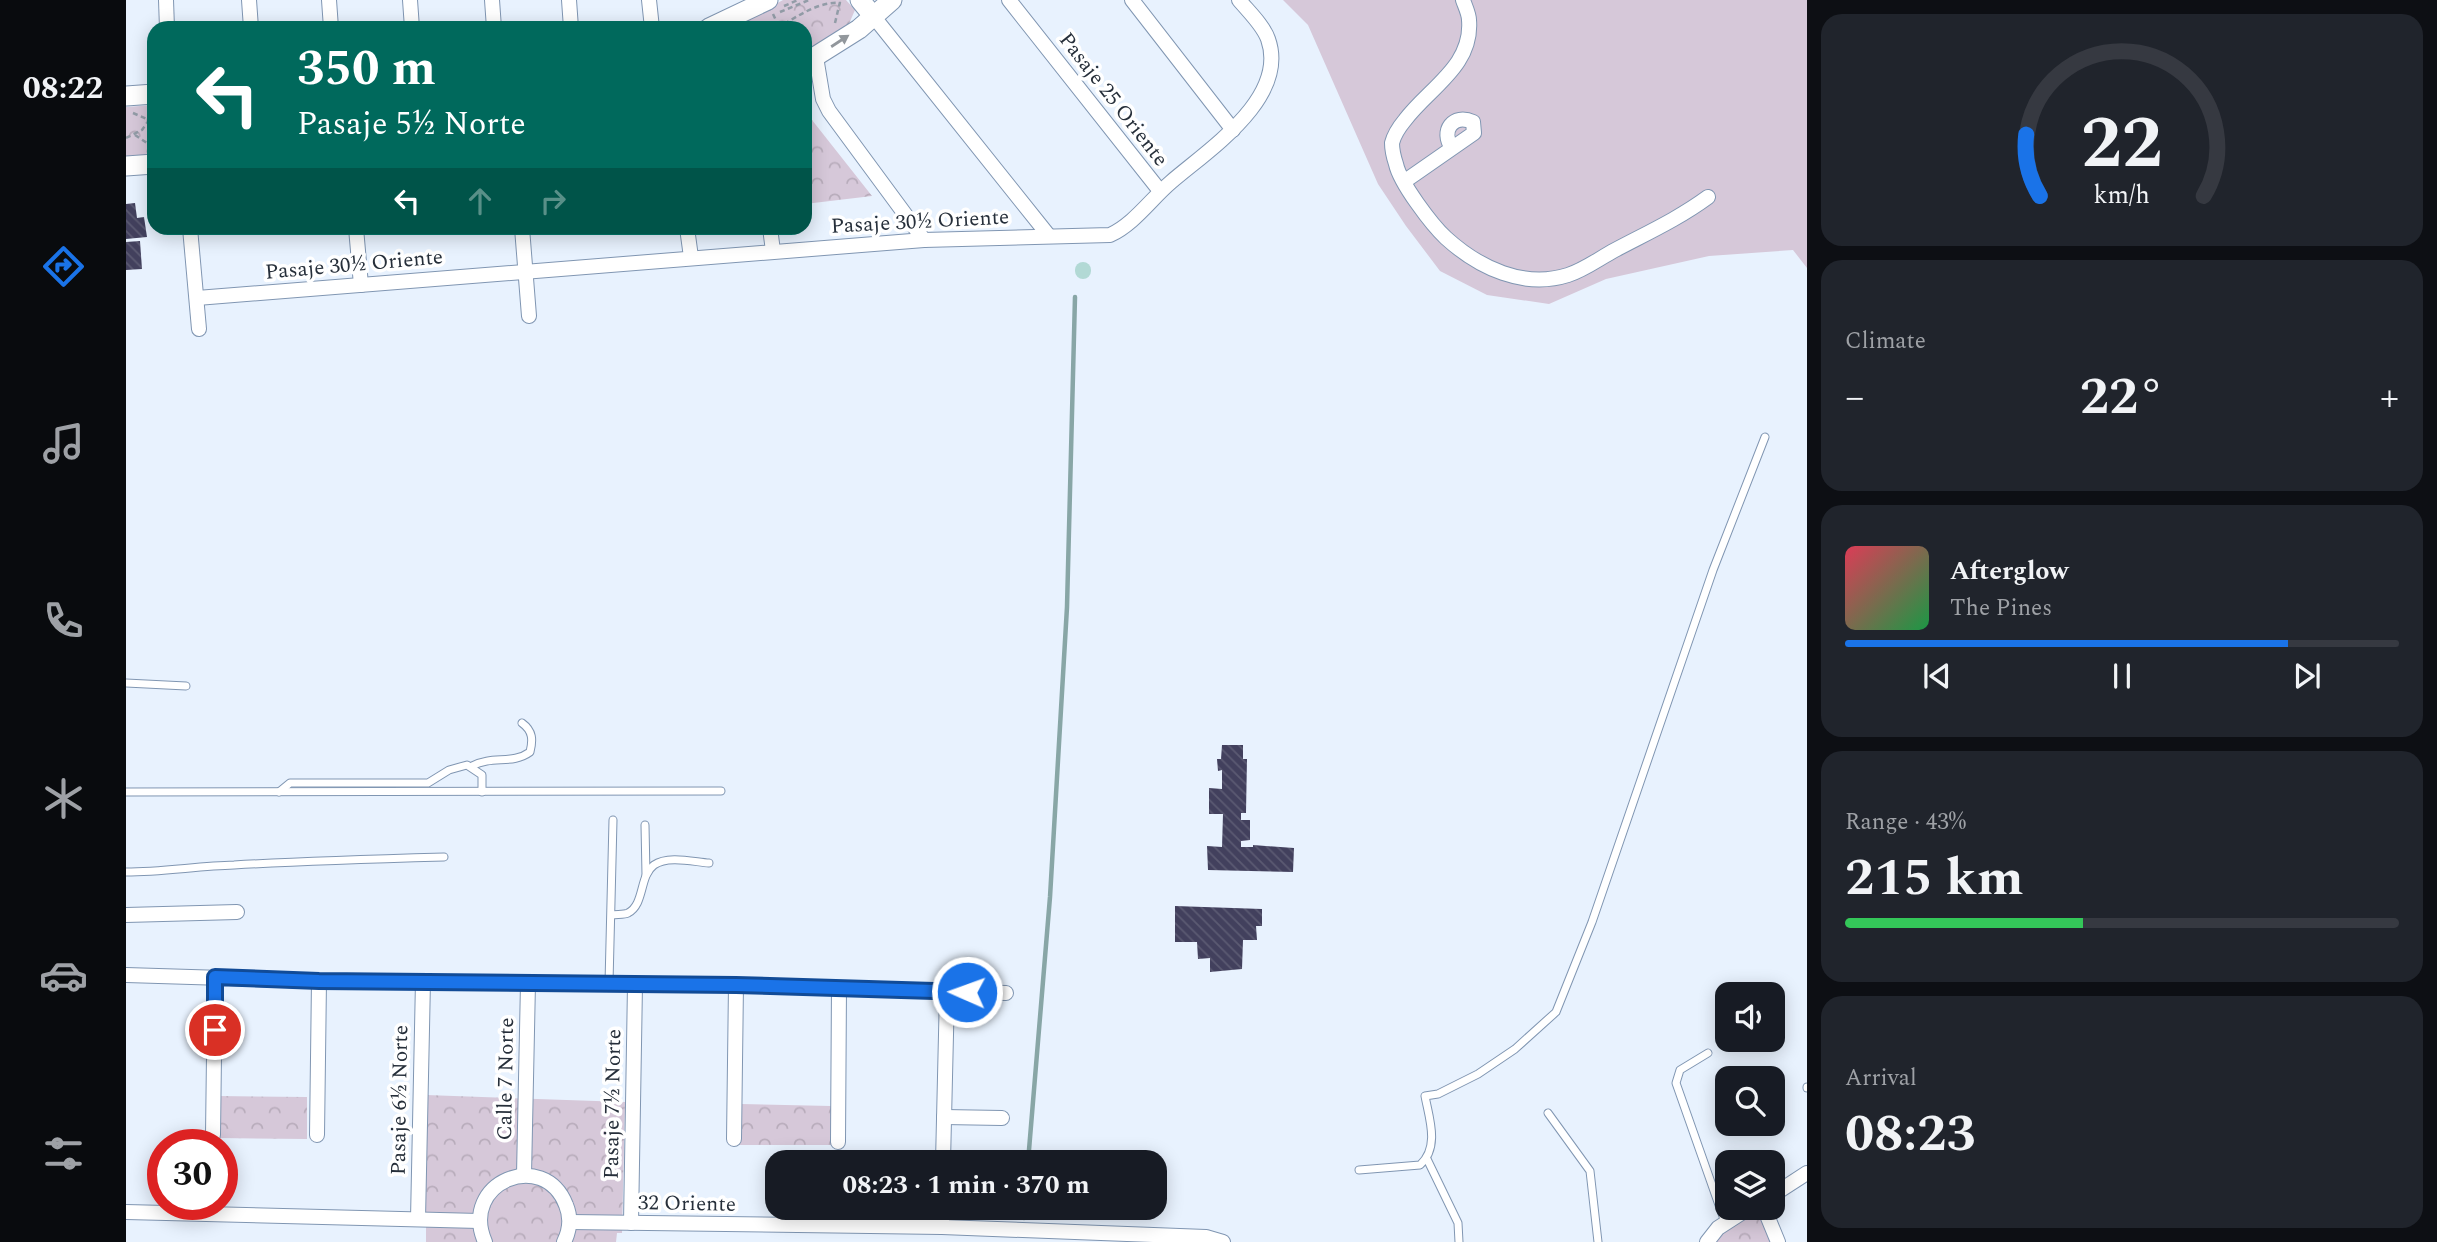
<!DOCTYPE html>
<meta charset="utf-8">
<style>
body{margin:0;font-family:Spectral,serif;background:#20242c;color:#f1f3f6;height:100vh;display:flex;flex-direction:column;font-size:26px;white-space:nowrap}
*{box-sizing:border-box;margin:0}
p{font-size:23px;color:#9ea1a6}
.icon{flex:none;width:38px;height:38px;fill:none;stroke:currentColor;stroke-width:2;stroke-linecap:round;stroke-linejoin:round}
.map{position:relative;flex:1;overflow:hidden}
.details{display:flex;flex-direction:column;gap:14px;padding:14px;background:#0d0f14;width:630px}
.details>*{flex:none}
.guide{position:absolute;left:21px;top:21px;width:665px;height:214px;border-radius:21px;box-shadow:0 4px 18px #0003;background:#00695c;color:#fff;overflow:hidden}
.buttons{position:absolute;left:1589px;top:982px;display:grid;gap:14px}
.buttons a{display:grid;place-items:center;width:70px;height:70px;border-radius:14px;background:#171b24;box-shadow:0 4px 18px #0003;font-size:35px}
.speed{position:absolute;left:21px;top:1129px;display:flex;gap:14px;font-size:35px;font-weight:700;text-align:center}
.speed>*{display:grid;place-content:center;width:91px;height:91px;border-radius:50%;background:#171b24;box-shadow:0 4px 18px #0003;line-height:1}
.speed .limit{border:10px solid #d22;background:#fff;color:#111}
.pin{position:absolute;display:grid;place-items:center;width:60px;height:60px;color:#fff;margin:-30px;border:4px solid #fff;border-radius:50%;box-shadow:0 2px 7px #0007}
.me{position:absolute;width:77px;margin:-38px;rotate:272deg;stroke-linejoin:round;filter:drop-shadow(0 0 5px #0008)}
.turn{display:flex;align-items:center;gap:24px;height:147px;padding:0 35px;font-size:32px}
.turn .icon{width:91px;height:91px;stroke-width:2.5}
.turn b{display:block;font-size:49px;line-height:60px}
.lanes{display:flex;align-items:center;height:66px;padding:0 35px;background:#0003;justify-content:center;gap:35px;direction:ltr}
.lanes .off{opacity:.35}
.big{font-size:52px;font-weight:700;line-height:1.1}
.details .widget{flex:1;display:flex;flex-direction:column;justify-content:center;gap:10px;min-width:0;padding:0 24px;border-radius:21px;background:#20242c}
.details .dial{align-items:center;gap:0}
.dial svg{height:182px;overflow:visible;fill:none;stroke:#363941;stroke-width:7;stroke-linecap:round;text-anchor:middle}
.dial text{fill:#f1f3f6;stroke:none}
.song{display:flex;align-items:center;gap:21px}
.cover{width:84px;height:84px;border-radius:10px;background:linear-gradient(135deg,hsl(350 70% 55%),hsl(140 70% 35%))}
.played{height:7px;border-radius:4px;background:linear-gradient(90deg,#1a73e8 80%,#363941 80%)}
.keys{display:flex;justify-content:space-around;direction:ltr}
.heat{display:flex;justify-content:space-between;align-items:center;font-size:38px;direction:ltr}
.charge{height:10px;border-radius:5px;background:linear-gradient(90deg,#34c759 43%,#363941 0)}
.trip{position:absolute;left:639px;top:1150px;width:402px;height:70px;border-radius:21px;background:#171b24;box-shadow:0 4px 18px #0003;font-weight:700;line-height:70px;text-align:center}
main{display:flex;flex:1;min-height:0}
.tab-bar{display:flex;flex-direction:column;width:126px;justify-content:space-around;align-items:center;background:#090b0e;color:#9ea1a6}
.tab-bar .icon{width:49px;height:49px}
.tab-bar .selected{color:#1a73e8}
.tab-bar b{font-size:32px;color:#f1f3f6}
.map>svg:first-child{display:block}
</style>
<main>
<nav class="tab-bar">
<b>08:22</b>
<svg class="icon selected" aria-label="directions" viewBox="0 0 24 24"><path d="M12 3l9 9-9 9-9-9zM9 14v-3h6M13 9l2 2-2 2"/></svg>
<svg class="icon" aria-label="music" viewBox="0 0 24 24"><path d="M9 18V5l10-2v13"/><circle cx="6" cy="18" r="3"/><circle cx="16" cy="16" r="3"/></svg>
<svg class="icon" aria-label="phone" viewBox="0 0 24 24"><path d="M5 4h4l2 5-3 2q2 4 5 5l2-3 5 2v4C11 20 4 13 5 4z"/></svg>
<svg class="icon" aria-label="climate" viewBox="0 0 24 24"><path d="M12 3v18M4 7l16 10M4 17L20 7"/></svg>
<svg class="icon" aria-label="car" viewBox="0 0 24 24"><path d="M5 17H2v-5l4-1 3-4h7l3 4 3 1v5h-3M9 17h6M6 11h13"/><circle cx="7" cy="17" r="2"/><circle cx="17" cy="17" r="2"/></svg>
<svg class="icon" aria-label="filters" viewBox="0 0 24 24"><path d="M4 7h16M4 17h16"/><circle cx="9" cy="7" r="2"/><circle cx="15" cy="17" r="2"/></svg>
</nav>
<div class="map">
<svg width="1681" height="1242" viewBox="0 0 1681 1242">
<defs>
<pattern id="park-crowns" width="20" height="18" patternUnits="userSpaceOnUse" patternTransform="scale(1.75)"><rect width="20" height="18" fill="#d6c8d9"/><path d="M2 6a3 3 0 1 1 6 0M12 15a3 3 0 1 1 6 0" fill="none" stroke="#b8acbb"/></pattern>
<pattern id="building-back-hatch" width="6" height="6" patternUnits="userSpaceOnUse" patternTransform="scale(1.75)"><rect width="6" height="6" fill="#42405d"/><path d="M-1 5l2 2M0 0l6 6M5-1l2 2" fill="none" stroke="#5b5a72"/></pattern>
</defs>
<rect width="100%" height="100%" fill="#e8f2fe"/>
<!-- grass -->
<polygon fill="#d6c8d9" points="1157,0 1681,0 1681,268 1667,250 1583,256 1480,279 1423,304 1361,295 1314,271 1280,226 1252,184 1182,25"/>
<!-- park -->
<g fill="url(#park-crowns)">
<polygon points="657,0 720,0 729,10 722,26 679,53 679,28 606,28"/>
<polygon points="679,87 686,120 746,196 679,204"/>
<polygon points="28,105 28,157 0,160 0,107"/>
<polygon points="300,1095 499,1102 496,1233 491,1233 490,1242 300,1242"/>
<polygon points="92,1096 181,1097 181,1139 92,1138"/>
<polygon points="615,1104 705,1106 705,1145 613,1145"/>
<polygon points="1633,1208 1646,1242 1588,1242 1598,1230"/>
</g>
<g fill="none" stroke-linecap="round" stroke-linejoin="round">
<!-- stream -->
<g stroke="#88a6a6" stroke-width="4.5">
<polyline points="902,1162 924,897 941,607 949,297"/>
<polyline points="898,1218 899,1208"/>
</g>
<!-- canal -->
<polyline stroke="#b2d9d5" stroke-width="16" points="957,271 957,270"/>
</g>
<!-- building -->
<g fill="url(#building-back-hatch)">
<polygon points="9,203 11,218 18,217 21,237 0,239 0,204"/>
<polygon points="14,241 16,269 0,270 0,242"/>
<polygon points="1096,745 1117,745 1117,759 1121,759 1120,813 1115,813 1115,820 1124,820 1124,840 1115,841 1115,847 1127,847 1127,845 1168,848 1167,872 1082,870 1081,846 1096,847 1097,814 1083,814 1083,788 1096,789 1096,770 1092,771 1091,759 1095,759"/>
<polygon points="1049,906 1136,909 1136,926 1130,926 1131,940 1117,940 1116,969 1084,972 1084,958 1072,959 1071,942 1049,942"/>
</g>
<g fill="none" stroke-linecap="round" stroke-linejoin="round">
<defs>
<g id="lane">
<polyline points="0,683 60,686"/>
<path d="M346,766c21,-11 40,-1 58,-14 3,-12 3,-21 -8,-29"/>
<polyline points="0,792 595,791"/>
<polyline points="153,792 164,783 302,783 323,770 341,765 356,775 356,792"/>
<polyline points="519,825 520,875"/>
<path d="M0,872c36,0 72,-6 108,-7 70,-4 140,-6 210,-8"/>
<path d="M486,915c4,-1 12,0 16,-2 17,-9 11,-37 26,-48 14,-10 40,-3 55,-2"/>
<polyline points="483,983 487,820"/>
<polyline points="1582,1053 1554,1070 1550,1083 1599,1222"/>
<polyline points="1681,1087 1681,1088"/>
<polyline points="1422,1113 1464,1171 1472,1242"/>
<polyline points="1301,1159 1332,1223 1333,1242"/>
<path d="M1233,1170l61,-5c20,-18 9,-47 5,-69l13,-2 40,-20 37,-25 41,-37 36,-90 121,-352 52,-133"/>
</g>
<g id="street">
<polyline points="40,0 41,28"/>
<polyline points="123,0 125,28"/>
<polyline points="203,0 205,28"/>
<polyline points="284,0 286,28"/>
<polyline points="366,0 368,28"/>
<polyline points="443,0 445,28"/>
<polyline points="523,0 526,28"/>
<polyline points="883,0 1034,191"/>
<polyline points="1006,0 1107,130"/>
<path d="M1337,0c2,6 6,14 6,20 4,46 -40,68 -64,100 -5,6 -11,15 -13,23 0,6 2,15 4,21 4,19 36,61 50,74 33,30 78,51 122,37 16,-5 32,-17 47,-25 32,-17 63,-31 93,-53"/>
<polyline points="748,17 923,236"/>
<polyline points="690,57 697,99 703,111 798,240"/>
<path d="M1279,181l69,-48 -1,-11c-20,-9 -33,9 -21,26"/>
<polyline points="64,228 73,329"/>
<polyline points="230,228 235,285"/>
<polyline points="396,228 403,316"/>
<polyline points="561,228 565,257"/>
<polyline points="644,228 647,251"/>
<path d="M71,298l727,-58 186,-5c24,-11 41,-36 61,-53 37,-32 118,-84 97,-143 -5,-14 -19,-27 -29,-39"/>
<polyline points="0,915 111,912"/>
<polyline points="0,975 193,981 610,985 880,993"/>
<polyline points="818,1117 876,1118"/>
<polyline points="87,1135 89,977"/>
<polyline points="191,1135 193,981"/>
<polyline points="608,1139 610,985"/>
<polyline points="712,1142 713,988"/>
<polyline points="817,1162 821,992"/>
<polyline points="398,1175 402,983"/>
<polyline points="1647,1195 1681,1173"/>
<polyline points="1638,1208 1652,1242"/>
<polyline points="0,1212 353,1221"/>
<polyline points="292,1219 297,981"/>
<polyline points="444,1222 816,1227 1080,1237 1097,1242"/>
<polyline points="505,1223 509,985"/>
<polyline points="816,1227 816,1208"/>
<path d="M359,1242c-26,-60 59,-94 81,-37 5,12 4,25 -2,37"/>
<polyline points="1581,1242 1592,1228 1623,1208"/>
</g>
<g id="secondary">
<polyline points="734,0 748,17"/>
<polyline points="583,28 642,0"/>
<polyline points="679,63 733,29 766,0"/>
<polyline points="0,96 28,94"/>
<polyline points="0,166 28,164"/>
</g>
</defs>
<!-- lane casing -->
<use href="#lane" stroke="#8096b2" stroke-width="9"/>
<!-- street casing -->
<use href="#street" stroke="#8096b2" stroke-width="16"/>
<!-- secondary casing -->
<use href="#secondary" stroke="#8096b2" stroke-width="21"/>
<!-- path -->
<g stroke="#929ca7" stroke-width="2.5" stroke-dasharray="5 3.5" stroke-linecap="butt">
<polyline points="658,6 672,0"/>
<polyline points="654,12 683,0"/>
<polyline points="647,14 653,27"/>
<polyline points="709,23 714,2"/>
<path d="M651,28c20,-11 41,-27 64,-25"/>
<polyline points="7,113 23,120 28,119"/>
<polyline points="9,135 21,143 28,145"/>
<polyline points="0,138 16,130 23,120"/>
</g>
<!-- lane -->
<use href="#lane" stroke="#fff" stroke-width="7"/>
<!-- street -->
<use href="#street" stroke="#fff" stroke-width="14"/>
<!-- secondary -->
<use href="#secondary" stroke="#fff" stroke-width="19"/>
</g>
<!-- one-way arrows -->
<defs><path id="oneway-solid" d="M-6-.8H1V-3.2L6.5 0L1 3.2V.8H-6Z" transform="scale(1.75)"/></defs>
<use fill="#92979c" href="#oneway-solid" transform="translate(714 41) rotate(-33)"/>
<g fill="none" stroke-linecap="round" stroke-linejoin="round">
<defs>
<polyline id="route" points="89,1030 89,977 193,981 610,985 841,992"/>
</defs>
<!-- route casing -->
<use href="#route" stroke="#114b97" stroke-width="18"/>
<!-- route -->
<use href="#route" stroke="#1a73e8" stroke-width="12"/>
</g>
<g text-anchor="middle" stroke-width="7" stroke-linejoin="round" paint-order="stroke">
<!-- street labels -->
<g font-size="21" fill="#262f3a" stroke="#fff">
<text transform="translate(988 99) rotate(52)" y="7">Pasaje 25 Oriente</text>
<text transform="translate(794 221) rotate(-3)" y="7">Pasaje 30½ Oriente</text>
<text transform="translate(228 264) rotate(-5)" y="7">Pasaje 30½ Oriente</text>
<text transform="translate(379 1079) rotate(-89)" y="7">Calle 7 Norte</text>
<text transform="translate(273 1100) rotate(-89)" y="7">Pasaje 6½ Norte</text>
<text transform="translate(486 1104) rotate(-89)" y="7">Pasaje 7½ Norte</text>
<text transform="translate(561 1203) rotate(1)" y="7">32 Oriente</text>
</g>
</g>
</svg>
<div class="buttons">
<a><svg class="icon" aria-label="sound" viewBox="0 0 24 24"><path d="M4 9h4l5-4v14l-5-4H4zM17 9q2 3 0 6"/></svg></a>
<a><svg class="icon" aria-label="search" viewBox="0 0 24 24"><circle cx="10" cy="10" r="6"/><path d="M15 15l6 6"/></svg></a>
<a><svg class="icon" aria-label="layers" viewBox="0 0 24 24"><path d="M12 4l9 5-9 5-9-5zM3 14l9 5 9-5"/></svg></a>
</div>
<div class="speed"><div class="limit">30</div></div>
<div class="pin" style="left:89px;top:1030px;background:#d93025"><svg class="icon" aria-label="arrive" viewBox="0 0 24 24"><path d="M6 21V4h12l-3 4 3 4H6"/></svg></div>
<svg class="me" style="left:841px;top:992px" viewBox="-20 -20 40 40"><circle r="17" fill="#1a73e8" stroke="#fff" stroke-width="3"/><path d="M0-11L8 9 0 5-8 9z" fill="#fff"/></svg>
<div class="trip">08:23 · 1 min · 370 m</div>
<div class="guide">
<div class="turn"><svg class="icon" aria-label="left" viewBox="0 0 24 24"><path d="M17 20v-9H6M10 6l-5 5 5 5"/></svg><div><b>350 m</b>Pasaje 5½ Norte</div></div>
<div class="lanes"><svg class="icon" aria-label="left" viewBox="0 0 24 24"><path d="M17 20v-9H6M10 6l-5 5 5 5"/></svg><svg class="icon off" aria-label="ahead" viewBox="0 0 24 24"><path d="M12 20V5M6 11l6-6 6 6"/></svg><svg class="icon off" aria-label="right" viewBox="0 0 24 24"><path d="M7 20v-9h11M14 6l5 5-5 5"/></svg></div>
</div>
</div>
<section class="details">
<div class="widget dial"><svg viewBox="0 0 100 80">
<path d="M14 69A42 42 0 1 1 86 69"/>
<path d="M14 69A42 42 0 0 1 8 42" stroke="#1a73e8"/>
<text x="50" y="56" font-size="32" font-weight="700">22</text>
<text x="50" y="72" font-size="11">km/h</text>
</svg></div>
<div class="widget"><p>Climate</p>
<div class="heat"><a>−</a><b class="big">22°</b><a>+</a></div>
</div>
<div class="widget">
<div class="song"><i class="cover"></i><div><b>Afterglow</b><p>The Pines</p></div></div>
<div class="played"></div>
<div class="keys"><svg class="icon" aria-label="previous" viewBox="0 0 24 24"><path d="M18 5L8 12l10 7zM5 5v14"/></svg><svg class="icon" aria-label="pause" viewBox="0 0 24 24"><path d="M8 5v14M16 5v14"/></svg><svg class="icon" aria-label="next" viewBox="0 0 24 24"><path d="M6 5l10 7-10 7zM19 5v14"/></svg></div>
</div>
<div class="widget"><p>Range · 43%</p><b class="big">215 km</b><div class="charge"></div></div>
<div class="widget"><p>Arrival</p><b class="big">08:23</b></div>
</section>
</main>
